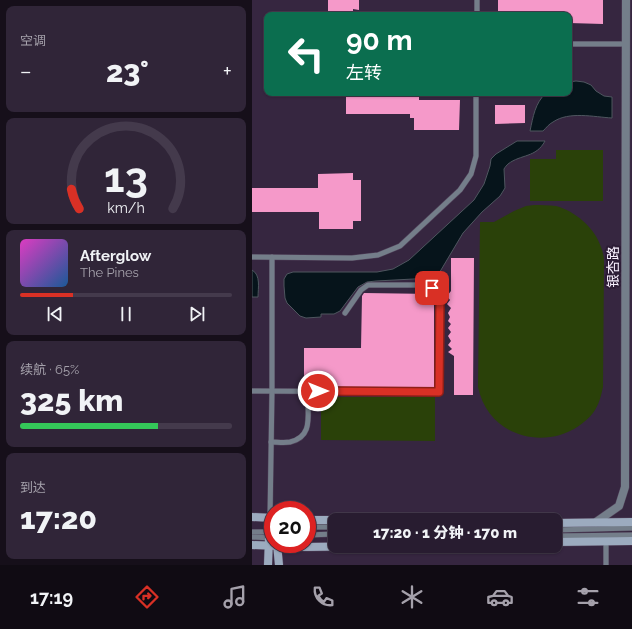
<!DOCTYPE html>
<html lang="zh">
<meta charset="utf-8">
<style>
body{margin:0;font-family:Raleway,"Noto Sans SC",sans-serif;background:#302538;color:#f1f3f6;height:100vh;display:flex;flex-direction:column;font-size:15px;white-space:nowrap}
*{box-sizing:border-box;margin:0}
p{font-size:13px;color:#a5a1ab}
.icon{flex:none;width:22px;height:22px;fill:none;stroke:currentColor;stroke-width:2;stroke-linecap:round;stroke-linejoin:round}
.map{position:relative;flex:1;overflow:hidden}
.panel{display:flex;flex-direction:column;gap:6px;padding:6px;background:#160f1a;width:252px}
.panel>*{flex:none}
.top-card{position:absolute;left:12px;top:12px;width:308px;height:84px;border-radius:8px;box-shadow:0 1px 3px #0004,0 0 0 1px #443a4c;background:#0b6e4f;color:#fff;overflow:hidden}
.speed{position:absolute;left:12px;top:501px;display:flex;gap:8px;font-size:20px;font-weight:700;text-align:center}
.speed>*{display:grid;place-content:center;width:52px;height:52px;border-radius:50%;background:#281c30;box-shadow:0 1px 3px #0004,0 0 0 1px #443a4c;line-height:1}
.speed .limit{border:6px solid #d22;background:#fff;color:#111}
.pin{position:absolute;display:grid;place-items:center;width:34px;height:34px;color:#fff;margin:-17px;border-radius:8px;box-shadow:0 2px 6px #0006}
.me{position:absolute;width:44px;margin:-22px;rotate:90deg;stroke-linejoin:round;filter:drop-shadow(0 0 3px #0008)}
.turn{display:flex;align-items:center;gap:14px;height:84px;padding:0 16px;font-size:18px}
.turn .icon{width:52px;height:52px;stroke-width:2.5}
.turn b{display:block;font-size:28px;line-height:34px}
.big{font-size:30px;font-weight:800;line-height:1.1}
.panel .card{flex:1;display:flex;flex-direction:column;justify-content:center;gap:6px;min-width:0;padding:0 14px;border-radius:8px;background:#302538}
.panel .dial{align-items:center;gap:0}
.dial svg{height:104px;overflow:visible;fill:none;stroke:#443a4c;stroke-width:7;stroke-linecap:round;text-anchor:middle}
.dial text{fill:#f1f3f6;stroke:none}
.song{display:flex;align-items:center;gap:12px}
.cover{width:48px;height:48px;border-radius:6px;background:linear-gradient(135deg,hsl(310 70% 55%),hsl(210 70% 35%))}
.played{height:4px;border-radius:2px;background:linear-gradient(90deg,#d93025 25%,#443a4c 25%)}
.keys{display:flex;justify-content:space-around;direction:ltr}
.heat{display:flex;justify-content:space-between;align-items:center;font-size:22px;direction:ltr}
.charge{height:6px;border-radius:3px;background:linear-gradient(90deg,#34c759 65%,#443a4c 0)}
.trip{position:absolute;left:76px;top:513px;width:234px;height:40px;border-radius:8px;background:#281c30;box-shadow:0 1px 3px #0004,0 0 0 1px #443a4c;font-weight:800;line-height:40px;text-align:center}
.tab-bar{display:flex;height:64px;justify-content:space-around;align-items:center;background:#100b13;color:#a5a1ab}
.tab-bar .icon{width:28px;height:28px}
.tab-bar .current{color:#d93025}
.tab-bar b{font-size:18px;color:#f1f3f6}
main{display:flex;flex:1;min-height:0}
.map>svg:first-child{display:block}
</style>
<main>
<section class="panel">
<div class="card"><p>空调</p>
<div class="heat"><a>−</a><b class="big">23°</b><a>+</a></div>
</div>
<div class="card dial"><svg viewBox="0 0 100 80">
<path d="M14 69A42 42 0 1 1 86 69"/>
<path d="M14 69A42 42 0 0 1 8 54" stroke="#d93025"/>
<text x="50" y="56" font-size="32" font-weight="700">13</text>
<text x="50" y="72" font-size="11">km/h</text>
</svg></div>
<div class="card">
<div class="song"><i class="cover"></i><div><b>Afterglow</b><p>The Pines</p></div></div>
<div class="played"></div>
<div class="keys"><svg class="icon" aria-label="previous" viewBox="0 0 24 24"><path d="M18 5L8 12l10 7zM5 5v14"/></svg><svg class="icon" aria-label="pause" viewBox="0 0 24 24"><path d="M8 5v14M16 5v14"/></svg><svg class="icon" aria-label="next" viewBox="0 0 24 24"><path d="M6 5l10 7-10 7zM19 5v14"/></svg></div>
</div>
<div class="card"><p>续航 · 65%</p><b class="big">325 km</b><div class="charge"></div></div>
<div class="card"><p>到达</p><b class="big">17:20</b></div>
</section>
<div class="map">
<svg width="380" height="565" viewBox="0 0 380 565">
<rect width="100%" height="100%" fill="#362640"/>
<!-- green -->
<g fill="#2a4109">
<polygon points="304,150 351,150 351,201 278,201 278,159 304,159"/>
<path d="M282,205c7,0 15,0 22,1 19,5 39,22 45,41 2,5 3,10 3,15l-1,125c-2,9 -4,18 -10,26 -8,10 -20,18 -33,22 -37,10 -74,-9 -82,-48l2,-165h14l20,-11 12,-5z"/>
<polygon points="69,397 183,397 183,441 69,440"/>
</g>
<!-- water -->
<g fill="#06141b" stroke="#4e565f">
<path d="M324,81l8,1 7,3 5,6 8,5 8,1v21c-18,-1 -43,-7 -59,4 -4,2 -7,6 -10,9h-13c3,-14 5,-28 16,-38h23v-11z"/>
<path d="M265,141h28c-9,17 -24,13 -37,23 -1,1 -3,3 -4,5l1,19 -5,8 -18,16 -19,21 -25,42 -6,3 -56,3 -9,1 -9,5 -18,24 -6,3h-13v3l-15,1 -6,-2 -13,-13 -2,-5 -1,-12v-7l3,-5 6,-2h84l16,-3 16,-9 65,-60 10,-16 6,-18 1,-7 5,-5z"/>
<path d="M0,270c9,5 6,18 6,27h-6z"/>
</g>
<!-- building -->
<g fill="#f599c9">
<polygon points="76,0 107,0 107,10 101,9 101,15 76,15"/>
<polygon points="246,0 351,0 351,24 317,23 317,15 246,15"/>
<polygon points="94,93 167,93 167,100 208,100 207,130 162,130 162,118 158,118 158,114 94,114"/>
<polygon points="243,105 273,105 273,123 243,124"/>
<polygon points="101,173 101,180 109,180 109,221 101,221 101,229 67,229 67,212 0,212 0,188 66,188 66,174"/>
<polygon points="199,258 222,258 221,395 202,395 202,356 196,352 200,349 196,345 199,341 196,336 199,332 196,328 199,324 196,321 198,317 196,313 199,308 195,304 198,300 195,296 199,291"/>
<polygon points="112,293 181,294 182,296 182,387 52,387 52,348 109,348 110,296"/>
</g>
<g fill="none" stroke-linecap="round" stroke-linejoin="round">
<defs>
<g id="service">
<polyline points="225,15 225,0"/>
<polyline points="317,44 374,44"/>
<polyline points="0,257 100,258 126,255 148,246 208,190 219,174 224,156 224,93"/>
<path d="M0,391l187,1 1,-93c-3,-8 -7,-11 -15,-14h-57l-7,5 -16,23"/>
<path d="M19,442c6,0 13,1 19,0 22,-5 18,-24 18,-41"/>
<polyline points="18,518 20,391 20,257"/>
<polyline points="55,527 83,527"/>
<polyline points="303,530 380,528"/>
<polyline points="0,532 20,532"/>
<polyline points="55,535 83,534"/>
<polyline points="303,536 380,535"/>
<polyline points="0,537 19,538"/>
<polyline points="354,541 354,565"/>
</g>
<polyline id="tertiary" points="344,522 367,506 373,487 374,0"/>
<g id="secondary">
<polyline points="0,517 21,518"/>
<polyline points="55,520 83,520"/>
<polyline points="303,523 380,522"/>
<polyline points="303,542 380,541"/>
<polyline points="25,544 27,565"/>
<polyline points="0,545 52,547 129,546"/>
<polyline points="16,565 17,538 18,518"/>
</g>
</defs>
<!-- service casing -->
<use href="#service" stroke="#51425a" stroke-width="6"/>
<!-- tertiary casing -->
<use href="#tertiary" stroke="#51425a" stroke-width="9"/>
<!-- secondary casing -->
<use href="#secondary" stroke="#51425a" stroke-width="9"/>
<!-- service -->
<use href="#service" stroke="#747e8a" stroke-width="5"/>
<!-- tertiary -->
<use href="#tertiary" stroke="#747e8a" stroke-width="8"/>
<!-- secondary -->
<use href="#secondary" stroke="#9cabbf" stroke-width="8"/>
</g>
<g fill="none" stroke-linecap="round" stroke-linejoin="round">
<defs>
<polyline id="route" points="66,391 187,392 188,299 185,292 180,288"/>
</defs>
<!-- route casing -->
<use href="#route" stroke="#8d1f18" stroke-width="10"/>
<!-- route -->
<use href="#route" stroke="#d93025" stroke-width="7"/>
</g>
<g text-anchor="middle" stroke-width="4" stroke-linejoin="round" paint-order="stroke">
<!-- street labels -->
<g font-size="14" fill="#f7effd" stroke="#2c1c35">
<text transform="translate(361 267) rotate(-90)" y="5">银杏路</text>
</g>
</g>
</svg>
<div class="speed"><div class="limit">20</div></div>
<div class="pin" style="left:180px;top:288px;background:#d93025"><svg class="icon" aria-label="arrive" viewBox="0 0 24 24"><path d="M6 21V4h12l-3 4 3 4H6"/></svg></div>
<svg class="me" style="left:66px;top:391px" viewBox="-20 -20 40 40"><circle r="17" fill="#d93025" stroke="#fff" stroke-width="3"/><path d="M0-11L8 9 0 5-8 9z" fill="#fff"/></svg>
<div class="trip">17:20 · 1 分钟 · 170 m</div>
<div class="top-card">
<div class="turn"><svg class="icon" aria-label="left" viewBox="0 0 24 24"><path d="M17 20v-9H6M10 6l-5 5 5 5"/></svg><div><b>90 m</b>左转</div></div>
</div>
</div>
</main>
<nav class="tab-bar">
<b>17:19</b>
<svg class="icon current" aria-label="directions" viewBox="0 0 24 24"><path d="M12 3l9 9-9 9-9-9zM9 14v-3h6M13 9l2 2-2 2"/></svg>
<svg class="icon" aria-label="music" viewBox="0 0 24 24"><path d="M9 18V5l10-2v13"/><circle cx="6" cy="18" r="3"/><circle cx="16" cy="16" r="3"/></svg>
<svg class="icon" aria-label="phone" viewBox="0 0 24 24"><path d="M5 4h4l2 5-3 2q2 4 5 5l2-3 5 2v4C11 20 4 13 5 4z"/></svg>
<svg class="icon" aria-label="climate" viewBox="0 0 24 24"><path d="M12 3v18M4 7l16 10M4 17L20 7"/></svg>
<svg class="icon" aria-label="car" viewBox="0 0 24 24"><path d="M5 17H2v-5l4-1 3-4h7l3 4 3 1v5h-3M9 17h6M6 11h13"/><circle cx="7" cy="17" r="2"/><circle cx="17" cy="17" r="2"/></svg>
<svg class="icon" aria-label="filters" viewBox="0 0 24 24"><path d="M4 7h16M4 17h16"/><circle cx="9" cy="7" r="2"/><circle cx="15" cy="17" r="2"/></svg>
</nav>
